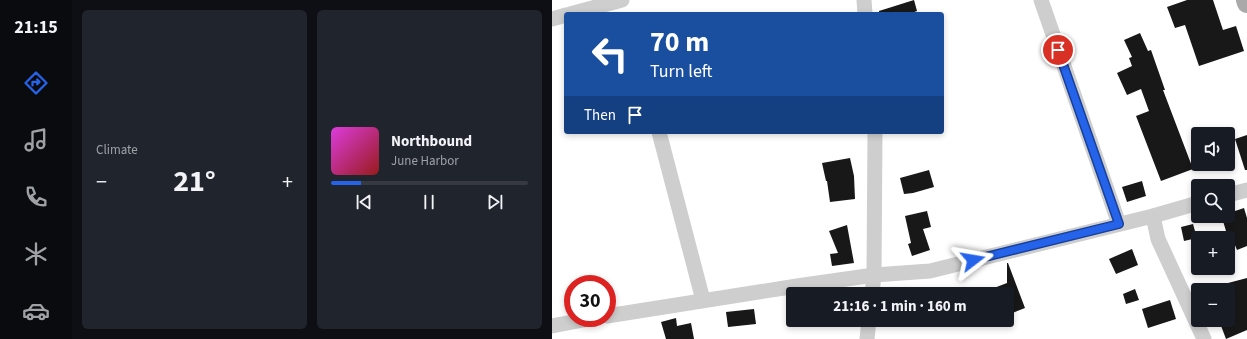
<!DOCTYPE html>
<meta charset="utf-8">
<style>
body{margin:0;font-family:"Source Sans 3",sans-serif;background:#20242c;color:#f1f3f6;height:100vh;display:flex;flex-direction:column;font-size:15px;white-space:nowrap}
*{box-sizing:border-box;margin:0}
p{font-size:13px;color:#9ea1a6}
.icon{flex:none;width:22px;height:22px;fill:none;stroke:currentColor;stroke-width:2;stroke-linecap:round;stroke-linejoin:round}
.map{position:relative;flex:1;overflow:hidden}
.details{display:flex;flex-direction:column;gap:10px;padding:10px;background:#0d0f14;width:480px}
.details>*{flex:none}
.guide{position:absolute;left:12px;top:12px;width:380px;height:122px;border-radius:4px;box-shadow:0 2px 6px #0003;background:#1a4fa0;color:#fff;overflow:hidden}
.tools{position:absolute;left:639px;top:127px;display:grid;gap:8px}
.tools a{display:grid;place-items:center;width:44px;height:44px;border-radius:4px;background:#171b24;box-shadow:0 2px 6px #0003;font-size:20px}
.speed{position:absolute;left:12px;top:275px;display:flex;gap:8px;font-size:20px;font-weight:700;text-align:center}
.speed>*{display:grid;place-content:center;width:52px;height:52px;border-radius:50%;background:#171b24;box-shadow:0 2px 6px #0003;line-height:1}
.speed .limit{border:6px solid #d22;background:#fff;color:#111}
.pin{position:absolute;display:grid;place-items:center;width:34px;height:34px;color:#fff;margin:-17px;border:2px solid #fff;border-radius:50%;box-shadow:0 1px 4px #0007}
.me{position:absolute;width:44px;margin:-22px;rotate:76deg;stroke-linejoin:round;filter:drop-shadow(0 0 3px #0008)}
.turn{display:flex;align-items:center;gap:14px;height:84px;padding:0 20px;font-size:18px}
.turn .icon{width:52px;height:52px;stroke-width:2.5}
.turn b{display:block;font-size:28px;line-height:34px}
.then{display:flex;align-items:center;height:38px;padding:0 20px;background:#0003;gap:8px;font-size:15px}
.big{font-size:30px;font-weight:700;line-height:1.1}
.details .widget{flex:1;display:flex;flex-direction:column;justify-content:center;gap:6px;min-width:0;padding:0 14px;border-radius:6px;background:#20242c}
.song{display:flex;align-items:center;gap:12px}
.cover{width:48px;height:48px;border-radius:6px;background:linear-gradient(135deg,hsl(300 70% 55%),hsl(0 70% 35%))}
.played{height:4px;border-radius:2px;background:linear-gradient(90deg,#2563eb 15%,#363941 15%)}
.keys{display:flex;justify-content:space-around;direction:ltr}
.heat{display:flex;justify-content:space-between;align-items:center;font-size:22px;direction:ltr}
.details .tiles{flex:1;display:grid;gap:10px;grid-template-columns:repeat(2,1fr)}
.trip{position:absolute;left:234px;top:287px;width:228px;height:40px;border-radius:4px;background:#171b24;box-shadow:0 2px 6px #0003;font-weight:700;line-height:40px;text-align:center}
main{display:flex;flex:1;min-height:0}
.tabs{display:flex;flex-direction:column;width:72px;justify-content:space-around;align-items:center;background:#090b0e;color:#9ea1a6}
.tabs .icon{width:28px;height:28px}
.tabs .selected{color:#2563eb}
.tabs b{font-size:18px;color:#f1f3f6}
.map>svg:first-child{display:block}
</style>
<main>
<nav class="tabs">
<b>21:15</b>
<svg class="icon selected" aria-label="directions" viewBox="0 0 24 24"><path d="M12 3l9 9-9 9-9-9zM9 14v-3h6M13 9l2 2-2 2"/></svg>
<svg class="icon" aria-label="music" viewBox="0 0 24 24"><path d="M9 18V5l10-2v13"/><circle cx="6" cy="18" r="3"/><circle cx="16" cy="16" r="3"/></svg>
<svg class="icon" aria-label="phone" viewBox="0 0 24 24"><path d="M5 4h4l2 5-3 2q2 4 5 5l2-3 5 2v4C11 20 4 13 5 4z"/></svg>
<svg class="icon" aria-label="climate" viewBox="0 0 24 24"><path d="M12 3v18M4 7l16 10M4 17L20 7"/></svg>
<svg class="icon" aria-label="car" viewBox="0 0 24 24"><path d="M5 17H2v-5l4-1 3-4h7l3 4 3 1v5h-3M9 17h6M6 11h13"/><circle cx="7" cy="17" r="2"/><circle cx="17" cy="17" r="2"/></svg>
</nav>
<section class="details">
<div class="tiles">
<div class="widget"><p>Climate</p>
<div class="heat"><a>−</a><b class="big">21°</b><a>+</a></div>
</div>
<div class="widget">
<div class="song"><i class="cover"></i><div><b>Northbound</b><p>June Harbor</p></div></div>
<div class="played"></div>
<div class="keys"><svg class="icon" aria-label="previous" viewBox="0 0 24 24"><path d="M18 5L8 12l10 7zM5 5v14"/></svg><svg class="icon" aria-label="pause" viewBox="0 0 24 24"><path d="M8 5v14M16 5v14"/></svg><svg class="icon" aria-label="next" viewBox="0 0 24 24"><path d="M6 5l10 7-10 7zM19 5v14"/></svg></div>
</div>
</div>
</section>
<div class="map">
<svg width="695" height="339" viewBox="0 0 695 339">
<rect width="100%" height="100%" fill="#fff"/>
<!-- building -->
<g fill="#181818">
<polygon points="362,0 365,11 357,14 327,14 327,11"/>
<polygon points="635,0 661,0 671,30 684,26 692,51 647,66 633,25 623,28 615,7"/>
<polygon points="588,33 596,51 599,50 613,90 611,90 641,169 609,181 584,116 597,111 589,89 575,95 565,73 580,66 577,58 580,57 572,40"/>
<polygon points="695,135 695,170 693,170 683,139"/>
<polygon points="298,158 302,176 303,199 278,202 275,181 274,181 270,163"/>
<polygon points="377,170 382,187 361,193 352,194 348,178"/>
<polygon points="590,181 594,196 575,202 570,187"/>
<polygon points="692,208 695,218 695,246 685,250 677,231 674,231 671,221 682,218 680,212"/>
<polygon points="375,211 379,227 371,229 378,250 360,256 356,244 359,243 353,216"/>
<polygon points="641,224 645,238 632,241 629,227"/>
<polygon points="295,225 302,263 280,266 278,254 286,253 277,231"/>
<polygon points="580,249 586,265 564,274 557,259"/>
<polygon points="455,263 456,263 473,308 458,314 455,308 455,294 429,294 429,293 455,283"/>
<polygon points="695,278 695,330 674,339 668,323 676,320 676,283"/>
<polygon points="583,289 587,300 574,304 571,294"/>
<polygon points="618,300 624,319 596,328 590,309"/>
<polygon points="202,309 204,324 176,327 174,312"/>
<polygon points="124,318 125,326 139,323 142,339 114,339 109,322"/>
</g>
<g fill="none" stroke-linecap="round" stroke-linejoin="round">
<!-- minor -->
<g stroke="#cecece" stroke-width="15">
<polyline points="312,0 313,14"/>
<polyline points="489,0 567,224"/>
<polyline points="18,14 70,0"/>
<polyline points="0,19 14,15"/>
<polyline points="107,132 151,300"/>
<polyline points="676,195 695,190"/>
<polyline points="601,216 606,239 652,339"/>
<polyline points="320,294 322,275 323,132"/>
<polyline points="55,316 245,286 322,275 378,271 601,216 646,203"/>
<polyline points="0,326 42,318"/>
<polyline points="315,339 317,320"/>
</g>
<!-- major -->
<polyline stroke="#a9a9a9" stroke-width="20" points="694,0 695,3"/>
</g>
<g fill="none" stroke-linecap="round" stroke-linejoin="round">
<defs>
<polyline id="route" points="421,260 567,224 506,50"/>
</defs>
<!-- route casing -->
<use href="#route" stroke="#184099" stroke-width="10"/>
<!-- route -->
<use href="#route" stroke="#2563eb" stroke-width="7"/>
</g>
</svg>
<div class="tools">
<a><svg class="icon" aria-label="sound" viewBox="0 0 24 24"><path d="M4 9h4l5-4v14l-5-4H4zM17 9q2 3 0 6"/></svg></a>
<a><svg class="icon" aria-label="search" viewBox="0 0 24 24"><circle cx="10" cy="10" r="6"/><path d="M15 15l6 6"/></svg></a>
<a>+</a>
<a>−</a>
</div>
<div class="speed"><div class="limit">30</div></div>
<div class="pin" style="left:506px;top:50px;background:#d93025"><svg class="icon" aria-label="arrive" viewBox="0 0 24 24"><path d="M6 21V4h12l-3 4 3 4H6"/></svg></div>
<svg class="me" style="left:421px;top:260px" viewBox="-20 -20 40 40"><path d="M0-17L14 15 0 8-14 15z" fill="#2563eb" stroke="#fff" stroke-width="4"/></svg>
<div class="trip">21:16 · 1 min · 160 m</div>
<div class="guide">
<div class="turn"><svg class="icon" aria-label="left" viewBox="0 0 24 24"><path d="M17 20v-9H6M10 6l-5 5 5 5"/></svg><div><b>70 m</b>Turn left</div></div>
<div class="then">Then<svg class="icon" aria-label="arrive" viewBox="0 0 24 24"><path d="M6 21V4h12l-3 4 3 4H6"/></svg></div>
</div>
</div>
</main>
